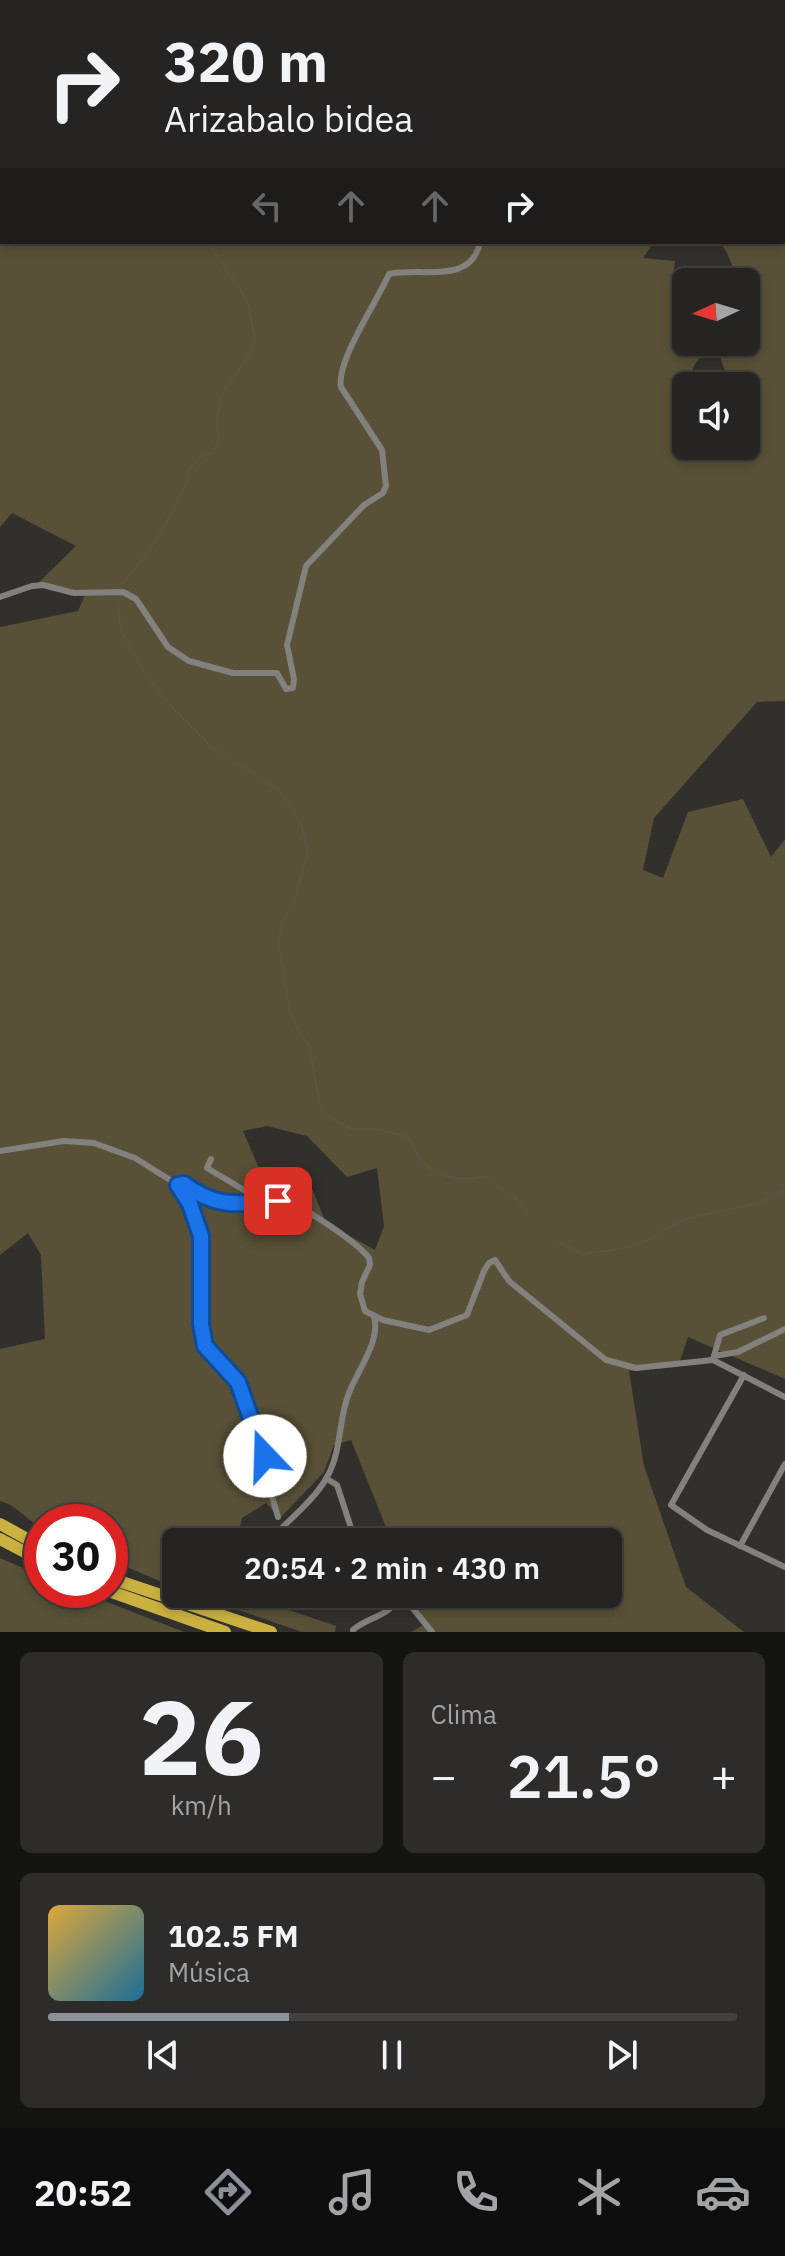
<!DOCTYPE html>
<html lang="es">
<meta charset="utf-8">
<style>
body{margin:0;font-family:"IBM Plex Sans",sans-serif;background:#2d2c2a;color:#f1f3f6;height:100vh;display:flex;flex-direction:column;font-size:30px;white-space:nowrap}
*{box-sizing:border-box;margin:0}
p{font-size:26px;color:#a3a4a5}
.icon{flex:none;width:44px;height:44px;fill:none;stroke:currentColor;stroke-width:2;stroke-linecap:round;stroke-linejoin:round}
.map{position:relative;height:1632px;overflow:hidden}
.details{display:flex;flex-direction:column;gap:20px;padding:20px;background:#141413;flex:1}
.details>*{flex:none}
.top-card{position:absolute;left:0px;top:0px;width:786px;height:244px;box-shadow:0 4px 12px #0003,0 0 0 2px #424140;background:#252422;color:#f1f3f6;overflow:hidden}
.needle{width:52px;rotate:266deg}
.buttons{position:absolute;left:672px;top:268px;display:grid;gap:16px}
.buttons a{display:grid;place-items:center;width:88px;height:88px;border-radius:12px;background:#252422;box-shadow:0 4px 12px #0003,0 0 0 2px #424140;font-size:40px}
.speed{position:absolute;left:24px;top:1504px;display:flex;gap:16px;font-size:40px;font-weight:700;text-align:center}
.speed>*{display:grid;place-content:center;width:104px;height:104px;border-radius:50%;background:#252422;box-shadow:0 4px 12px #0003,0 0 0 2px #424140;line-height:1}
.speed .limit{border:12px solid #d22;background:#fff;color:#111}
.pin{position:absolute;display:grid;place-items:center;width:68px;height:68px;color:#fff;margin:-34px;border-radius:16px;box-shadow:0 4px 12px #0006}
.me{position:absolute;width:88px;margin:-44px;rotate:339deg;stroke-linejoin:round;filter:drop-shadow(0 0 6px #0008)}
.turn{display:flex;align-items:center;gap:28px;height:168px;padding:0 32px;font-size:36px}
.turn .icon{width:104px;height:104px;stroke-width:2.5}
.turn b{display:block;font-size:56px;line-height:68px}
.lanes{display:flex;align-items:center;height:76px;padding:0 32px;background:#0003;justify-content:center;gap:40px;direction:ltr}
.lanes .off{opacity:.35}
.big{font-size:60px;font-weight:600;line-height:1.1}
.details .widget{flex:1;display:flex;flex-direction:column;justify-content:center;gap:12px;min-width:0;padding:0 28px;border-radius:12px;background:#2d2c2a}
.details .dial{align-items:center;gap:0}
.dial b{font-size:104px;line-height:1}
.song{display:flex;align-items:center;gap:24px}
.cover{width:96px;height:96px;border-radius:12px;background:linear-gradient(135deg,hsl(40 70% 55%),hsl(200 70% 35%))}
.played{height:8px;border-radius:4px;background:linear-gradient(90deg,#8c9099 35%,#424140 35%)}
.keys{display:flex;justify-content:space-around;direction:ltr}
.heat{display:flex;justify-content:space-between;align-items:center;font-size:44px;direction:ltr}
.details .tiles{flex:1;display:grid;gap:20px;grid-template-columns:1fr 1fr}
.widget:last-child{grid-column:span 2}
.trip{position:absolute;left:162px;top:1528px;width:460px;height:80px;border-radius:12px;background:#252422;box-shadow:0 4px 12px #0003,0 0 0 2px #424140;font-weight:600;line-height:80px;text-align:center}
.menu{display:flex;height:128px;justify-content:space-around;align-items:center;background:#0f0e0e;color:#a3a4a5}
.menu .icon{width:56px;height:56px}
.menu .current{color:#8c9099}
.menu b{font-size:36px;color:#f1f3f6}
.map>svg:first-child{display:block}
</style>
<div class="map">
<svg width="785" height="1632" viewBox="0 0 785 1632">
<rect width="100%" height="100%" fill="#31302d"/>
<!-- green -->
<g fill="#585137" fill-rule="evenodd">
<path d="M0,0h785v701l-28,1 -103,116 -11,52 20,8 25,-66 55,-13 28,58 14,-18v540l-97,-42 -10,30 -49,4 15,95 42,121 58,45h-333l14,-8 -12,-30h195v-52h-216l-41,-102 -17,5 -10,27 -44,46 -14,-15 -24,15 -3,14 2,10h-65v46l-66,-28v-38h-68v6c-17,-9 -24,-22 -42,-27v-152l45,-10 -4,-84 -13,-22 -28,22v-628l78,-16 7,-16 -48,-11 39,-38 -64,-33 -12,14zM2,2h782v240h-64l7,11 12,29h7v60h-60v-44l-13,-23 2,-14 -32,-3 11,-16h-652zM715,350l5,2c0,11 7,18 7,30l-6,4h25v60h-60v-60h12l-7,-13c4,-13 12,-19 24,-23zM267,1126l40,10 40,41 30,-9 7,58 -9,24 -49,-27 -15,-37 -41,8 -27,-63z"/>
<polygon points="0,1558 42,1576 42,1590 76,1590 184,1632 0,1632"/>
<polygon points="192,1594 260,1594 274,1605 336,1626 335,1632 302,1632"/>
</g>
<g fill="none" stroke-linecap="round" stroke-linejoin="round">
<!-- stream -->
<g stroke="#595340" stroke-width="2">
<polyline points="220,2 220,0"/>
<polyline points="121,585 147,554 165,524 187,483 190,468 202,456 212,453 218,443 217,421 221,395 247,358 255,341 248,301 208,242"/>
<path d="M118,603l3,28 26,46 21,26 44,44 68,44 21,31 7,30 -14,51 -13,21 -2,21 11,67 9,21 10,11 11,63 8,10 23,12h28l29,8c5,8 11,22 18,29 14,12 41,16 58,10l33,23 13,19"/>
<polyline points="557,1241 583,1254 624,1248 649,1240 665,1229 689,1218 756,1204 785,1190"/>
</g>
<!-- minor -->
<g stroke="#82817d" stroke-width="6">
<polyline points="498,0 506,2"/>
<polyline points="704,0 706,2"/>
<polyline points="784,99 785,100"/>
<path d="M0,597l32,-11 11,-1 31,8 49,-1 13,7 32,48 21,14 44,12h44l9,16 7,-1 1,-9 -7,-34 19,-79 58,-61 19,-12 3,-7 -4,-36 -41,-63c-5,-26 37,-87 48,-113 33,-7 83,11 91,-32"/>
<polyline points="0,1151 64,1141 94,1143 135,1158 178,1185 195,1215 201,1236 201,1324 205,1346 238,1382 250,1416 264,1443 271,1493 278,1517"/>
<polyline points="211,1159 207,1168 264,1202"/>
<path d="M178,1185l6,-1c40,30 52,15 96,16 17,1 78,43 89,58l1,7 -8,17 -2,12 5,17 18,9 46,10 38,-15 17,-44 5,-8 6,-3 14,21 97,79 30,8 77,-8 72,37"/>
<polyline points="714,1356 720,1335 764,1318"/>
<polyline points="713,1360 714,1356 738,1352 785,1329"/>
<polyline points="744,1375 671,1505 707,1530 785,1567"/>
<polyline points="327,1479 337,1485 355,1540"/>
<path d="M268,1542c17,-19 47,-42 59,-65 15,-26 11,-57 22,-84 8,-22 32,-52 25,-76"/>
<polyline points="740,1546 785,1464"/>
<polyline points="392,1594 396,1601 411,1606 432,1632"/>
<path d="M353,1630c13,-12 34,-13 43,-29"/>
</g>
<!-- motorway -->
<g stroke="#cbb140" stroke-width="12">
<polyline points="0,1524 42,1547"/>
<polyline points="0,1539 42,1561"/>
<polyline points="110,1578 271,1632"/>
<polyline points="106,1590 225,1632"/>
</g>
</g>
<g fill="none" stroke-linecap="round" stroke-linejoin="round">
<defs>
<path id="route" d="M265,1456l-1,-13 -14,-27 -12,-34 -33,-36 -4,-22v-88l-11,-32 -12,-19 6,-1c33,25 55,20 94,17"/>
</defs>
<!-- route casing -->
<use href="#route" stroke="#114b97" stroke-width="20"/>
<!-- route -->
<use href="#route" stroke="#1a73e8" stroke-width="14"/>
</g>
</svg>
<div class="buttons">
<a><svg class="needle" viewBox="-14 -14 28 28"><path d="M0-13l5 13h-10z" fill="#e53935"/><path d="M0 13l5-13h-10z" fill="#a3a4a5"/></svg></a>
<a><svg class="icon" aria-label="sound" viewBox="0 0 24 24"><path d="M4 9h4l5-4v14l-5-4H4zM17 9q2 3 0 6"/></svg></a>
</div>
<div class="speed"><div class="limit">30</div></div>
<div class="pin" style="left:278px;top:1201px;background:#d93025"><svg class="icon" aria-label="arrive" viewBox="0 0 24 24"><path d="M6 21V4h12l-3 4 3 4H6"/></svg></div>
<svg class="me" style="left:265px;top:1456px" viewBox="-20 -20 40 40"><circle r="19" fill="#fff"/><path d="M0-13L10 11 0 6-10 11z" fill="#1a73e8"/></svg>
<div class="trip">20:54 · 2 min · 430 m</div>
<div class="top-card">
<div class="turn"><svg class="icon" aria-label="right" viewBox="0 0 24 24"><path d="M7 20v-9h11M14 6l5 5-5 5"/></svg><div><b>320 m</b>Arizabalo bidea</div></div>
<div class="lanes"><svg class="icon off" aria-label="left" viewBox="0 0 24 24"><path d="M17 20v-9H6M10 6l-5 5 5 5"/></svg><svg class="icon off" aria-label="ahead" viewBox="0 0 24 24"><path d="M12 20V5M6 11l6-6 6 6"/></svg><svg class="icon off" aria-label="ahead" viewBox="0 0 24 24"><path d="M12 20V5M6 11l6-6 6 6"/></svg><svg class="icon" aria-label="right" viewBox="0 0 24 24"><path d="M7 20v-9h11M14 6l5 5-5 5"/></svg></div>
</div>
</div>
<section class="details">
<div class="tiles">
<div class="widget dial"><b>26</b><p>km/h</p></div>
<div class="widget"><p>Clima</p>
<div class="heat"><a>−</a><b class="big">21.5°</b><a>+</a></div>
</div>
<div class="widget">
<div class="song"><i class="cover"></i><div><b>102.5 FM</b><p>Música</p></div></div>
<div class="played"></div>
<div class="keys"><svg class="icon" aria-label="previous" viewBox="0 0 24 24"><path d="M18 5L8 12l10 7zM5 5v14"/></svg><svg class="icon" aria-label="pause" viewBox="0 0 24 24"><path d="M8 5v14M16 5v14"/></svg><svg class="icon" aria-label="next" viewBox="0 0 24 24"><path d="M6 5l10 7-10 7zM19 5v14"/></svg></div>
</div>
</div>
</section>
<nav class="menu">
<b>20:52</b>
<svg class="icon current" aria-label="directions" viewBox="0 0 24 24"><path d="M12 3l9 9-9 9-9-9zM9 14v-3h6M13 9l2 2-2 2"/></svg>
<svg class="icon" aria-label="music" viewBox="0 0 24 24"><path d="M9 18V5l10-2v13"/><circle cx="6" cy="18" r="3"/><circle cx="16" cy="16" r="3"/></svg>
<svg class="icon" aria-label="phone" viewBox="0 0 24 24"><path d="M5 4h4l2 5-3 2q2 4 5 5l2-3 5 2v4C11 20 4 13 5 4z"/></svg>
<svg class="icon" aria-label="climate" viewBox="0 0 24 24"><path d="M12 3v18M4 7l16 10M4 17L20 7"/></svg>
<svg class="icon" aria-label="car" viewBox="0 0 24 24"><path d="M5 17H2v-5l4-1 3-4h7l3 4 3 1v5h-3M9 17h6M6 11h13"/><circle cx="7" cy="17" r="2"/><circle cx="17" cy="17" r="2"/></svg>
</nav>
